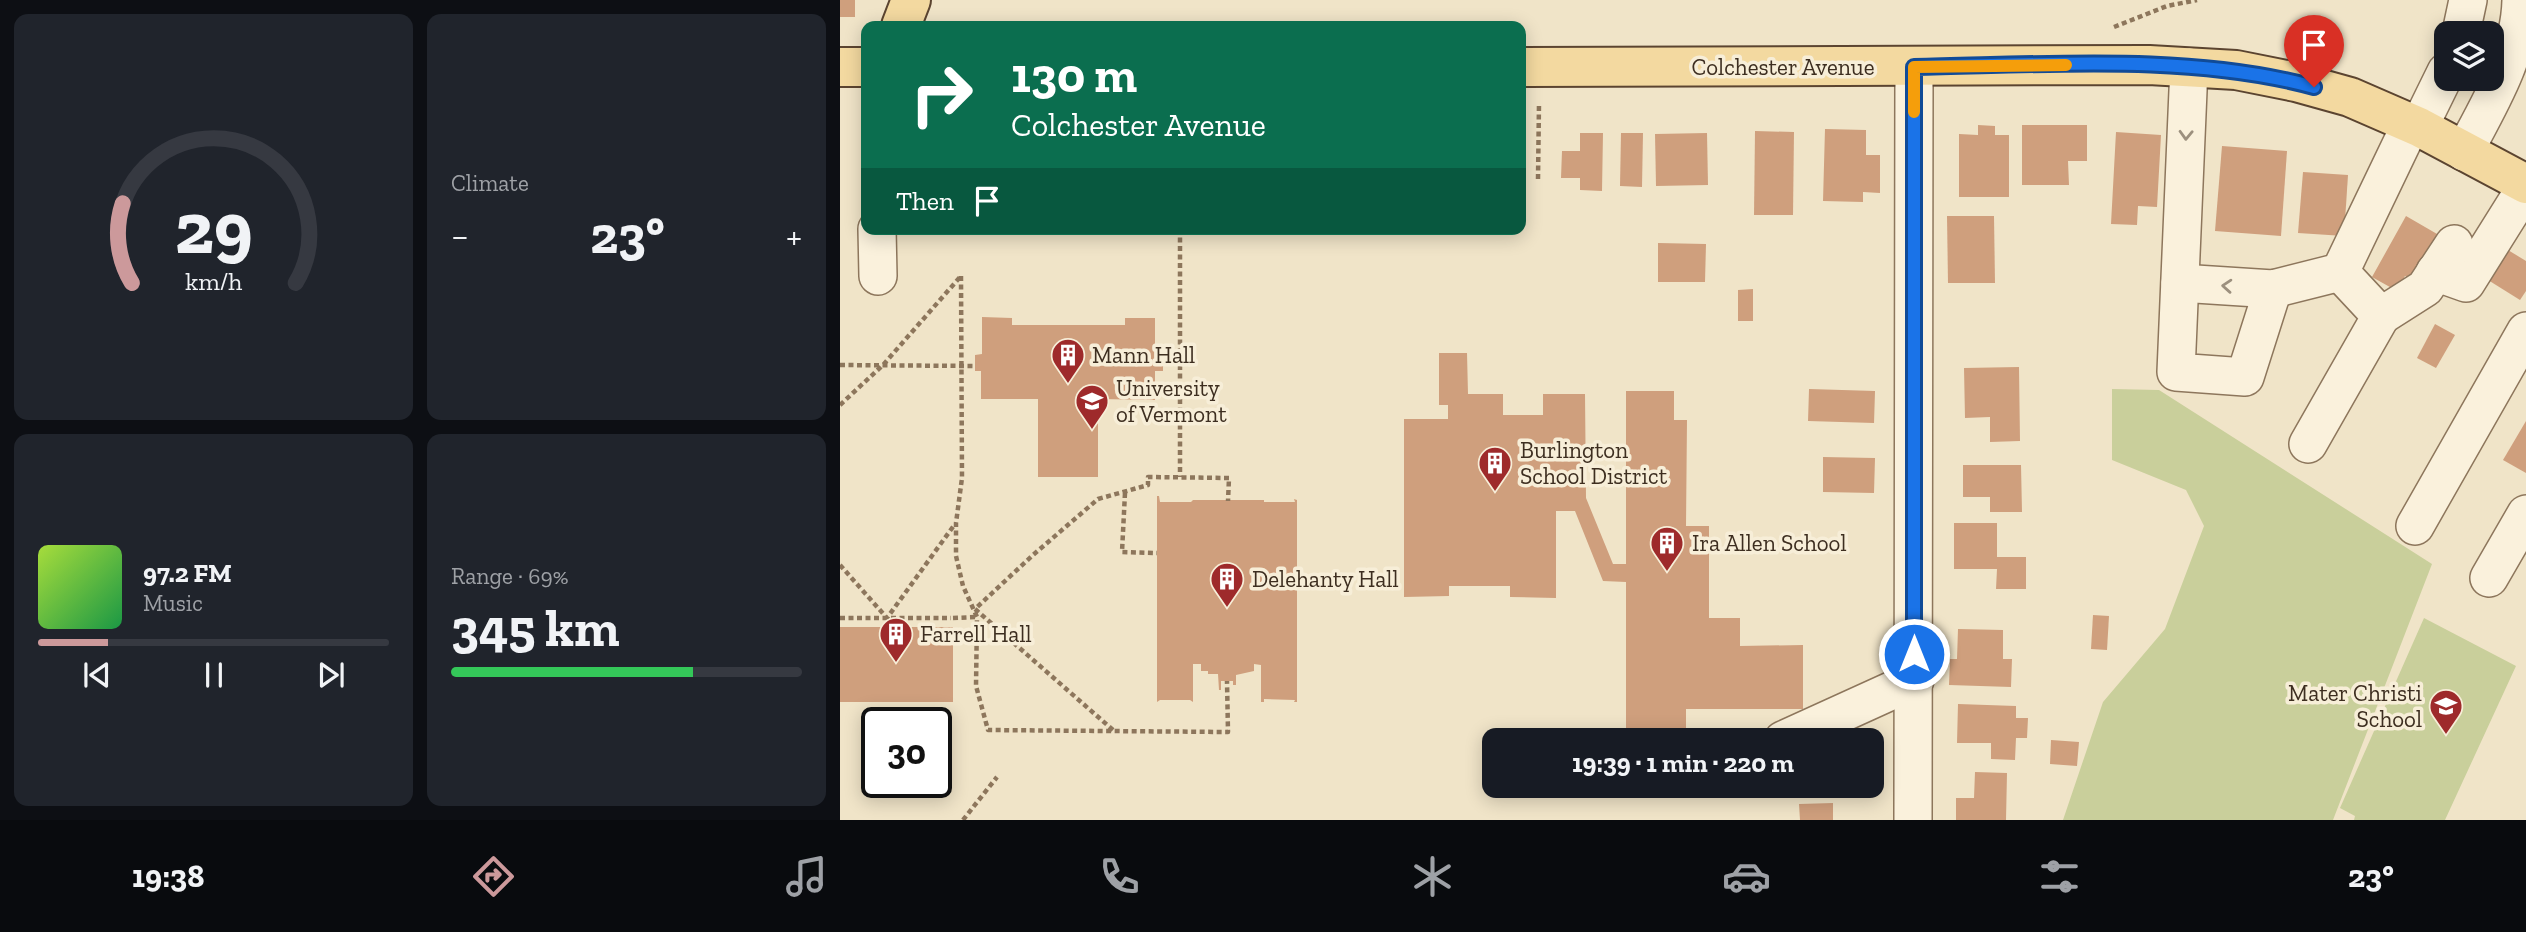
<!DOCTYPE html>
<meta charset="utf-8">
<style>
body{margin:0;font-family:"Zilla Slab",serif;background:#20242c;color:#f1f3f6;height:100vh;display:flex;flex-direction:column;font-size:26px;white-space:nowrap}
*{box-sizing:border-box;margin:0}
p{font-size:23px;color:#9ea1a6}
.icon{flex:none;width:38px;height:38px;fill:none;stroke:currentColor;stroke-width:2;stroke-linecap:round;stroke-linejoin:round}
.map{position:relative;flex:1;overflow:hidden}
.side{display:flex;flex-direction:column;gap:14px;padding:14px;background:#0d0f14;width:840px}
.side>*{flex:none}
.guide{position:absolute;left:21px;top:21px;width:665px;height:214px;border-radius:14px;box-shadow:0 4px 18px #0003;background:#0b6e4f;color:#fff;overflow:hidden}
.controls{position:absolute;left:1594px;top:21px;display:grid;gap:14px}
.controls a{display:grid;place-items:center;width:70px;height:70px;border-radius:14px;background:#171b24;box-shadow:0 4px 18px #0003;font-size:35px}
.speed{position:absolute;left:21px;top:707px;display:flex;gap:14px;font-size:35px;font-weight:700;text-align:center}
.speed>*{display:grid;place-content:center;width:91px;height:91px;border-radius:50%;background:#171b24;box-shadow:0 4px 18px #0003;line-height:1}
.speed .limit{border:4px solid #111;border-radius:10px;background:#fff;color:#111}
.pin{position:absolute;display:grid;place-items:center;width:60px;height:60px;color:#fff;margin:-72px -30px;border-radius:50% 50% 50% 0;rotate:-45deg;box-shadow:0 0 7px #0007}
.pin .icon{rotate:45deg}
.me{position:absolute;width:77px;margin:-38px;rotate:0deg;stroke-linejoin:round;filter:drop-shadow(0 0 5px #0008)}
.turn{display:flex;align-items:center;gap:24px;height:147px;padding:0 35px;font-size:32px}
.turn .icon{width:91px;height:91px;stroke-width:2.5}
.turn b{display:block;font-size:49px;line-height:60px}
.then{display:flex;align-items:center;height:66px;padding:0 35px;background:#0003;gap:14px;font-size:26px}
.big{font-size:52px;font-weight:700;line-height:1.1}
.side .widget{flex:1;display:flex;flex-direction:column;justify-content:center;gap:10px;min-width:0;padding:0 24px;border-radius:14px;background:#20242c}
.side .dial{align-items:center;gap:0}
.dial svg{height:182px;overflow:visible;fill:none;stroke:#363941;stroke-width:7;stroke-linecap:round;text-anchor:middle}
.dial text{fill:#f1f3f6;stroke:none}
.song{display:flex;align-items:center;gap:21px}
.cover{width:84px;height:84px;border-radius:10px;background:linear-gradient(135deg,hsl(80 70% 55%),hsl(140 70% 35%))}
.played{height:7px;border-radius:4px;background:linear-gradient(90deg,#cc999b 20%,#363941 20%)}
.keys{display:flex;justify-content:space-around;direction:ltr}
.heat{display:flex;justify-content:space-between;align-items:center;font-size:38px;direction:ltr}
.charge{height:10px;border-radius:5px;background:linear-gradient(90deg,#34c759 69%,#363941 0)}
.side .tiles{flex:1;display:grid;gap:14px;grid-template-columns:repeat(2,1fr)}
.trip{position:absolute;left:642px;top:728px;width:402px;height:70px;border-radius:14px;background:#171b24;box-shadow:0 4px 18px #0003;font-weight:700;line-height:70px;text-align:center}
.tab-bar{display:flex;height:112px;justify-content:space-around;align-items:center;background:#090b0e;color:#9ea1a6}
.tab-bar .icon{width:49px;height:49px}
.tab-bar .active{color:#cc999b}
.tab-bar b{font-size:32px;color:#f1f3f6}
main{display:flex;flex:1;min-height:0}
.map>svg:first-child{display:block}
</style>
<main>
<section class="side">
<div class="tiles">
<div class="widget dial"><svg viewBox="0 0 100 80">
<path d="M14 69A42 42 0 1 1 86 69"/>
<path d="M14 69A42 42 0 0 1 10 34" stroke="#cc999b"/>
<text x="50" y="56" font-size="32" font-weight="700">29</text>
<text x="50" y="72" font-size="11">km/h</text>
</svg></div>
<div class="widget"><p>Climate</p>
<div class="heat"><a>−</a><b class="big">23°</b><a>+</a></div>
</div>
<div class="widget">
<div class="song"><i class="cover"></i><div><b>97.2 FM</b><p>Music</p></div></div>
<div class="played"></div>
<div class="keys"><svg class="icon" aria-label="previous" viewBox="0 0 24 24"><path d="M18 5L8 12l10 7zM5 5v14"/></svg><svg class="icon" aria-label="pause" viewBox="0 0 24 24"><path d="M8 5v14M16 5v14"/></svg><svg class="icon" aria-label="next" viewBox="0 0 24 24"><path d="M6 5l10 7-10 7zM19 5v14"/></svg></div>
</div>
<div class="widget"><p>Range · 69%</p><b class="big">345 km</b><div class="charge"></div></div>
</div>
</section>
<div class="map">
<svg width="1686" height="820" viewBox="0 0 1686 820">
<rect width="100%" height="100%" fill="#f0e4c8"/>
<!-- green -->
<g fill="#c9cf9b">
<polygon points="1272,389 1319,390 1592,564 1493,820 1223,820 1263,702 1325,629 1364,526 1346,490 1272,460"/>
<polygon points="1584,618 1676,666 1605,820 1514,820 1515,816 1500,808"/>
</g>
<!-- building -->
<g fill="#cf9f7d">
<rect x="0" y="0" width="15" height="17"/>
<polygon points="1138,125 1155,126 1155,135 1169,135 1169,197 1119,197 1119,134 1138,135"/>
<polygon points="1182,125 1247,125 1247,161 1228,161 1229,185 1182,185"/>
<polygon points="985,129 1026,130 1026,155 1040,155 1040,193 1023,192 1023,202 983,201"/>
<polygon points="915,131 954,132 953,215 914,215"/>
<polygon points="1276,132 1321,135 1317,207 1298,206 1297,225 1271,224"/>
<polygon points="740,133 763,133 762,191 740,190 740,178 721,178 722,151 740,151"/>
<polygon points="781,133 803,133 802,187 780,186"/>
<polygon points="867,133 868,185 816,186 815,134"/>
<polygon points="1382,146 1447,151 1441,236 1375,231"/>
<polygon points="1463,172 1508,175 1504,236 1458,233"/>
<polygon points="1107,216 1154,216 1155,283 1108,283"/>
<polygon points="1566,216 1604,238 1579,283 1565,276 1557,291 1532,277"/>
<polygon points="818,243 866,244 865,282 818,282"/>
<polygon points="1668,250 1686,261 1686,291 1680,300 1648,280"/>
<polygon points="913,289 913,321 898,321 898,290"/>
<polygon points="142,317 172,318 172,325 285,325 285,318 315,318 315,355 323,355 323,371 315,371 315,400 258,399 258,477 198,477 198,399 141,399 141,371 135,371 135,355 142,354"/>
<polygon points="1595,324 1615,335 1596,368 1577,358"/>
<polygon points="599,353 627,353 628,394 663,394 663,415 703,415 703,394 745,394 746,498 773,564 786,564 786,391 834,391 834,420 847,420 846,526 869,526 869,618 900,618 900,646 963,645 963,709 846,709 846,740 786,740 786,582 763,581 735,511 716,511 716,598 670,597 670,586 609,586 609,596 564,597 564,419 608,419 608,405 599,405"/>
<polygon points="1179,367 1180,441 1150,442 1150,417 1125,418 1124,368"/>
<polygon points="969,389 1035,391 1034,423 968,421"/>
<polygon points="1686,421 1686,473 1663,460"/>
<polygon points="983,457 1035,458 1034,493 983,492"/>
<polygon points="1123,465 1181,465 1182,512 1150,512 1150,497 1123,497"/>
<polygon points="317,496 319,496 320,502 351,502 353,500 424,500 424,502 455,502 454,499 457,500 457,702 454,702 455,700 424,699 424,702 421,702 421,665 414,664 414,671 396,675 396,685 393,685 393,681 381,681 381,690 379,690 378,674 368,674 368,671 361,671 361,664 353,664 353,702 350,700 320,700 317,702"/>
<polygon points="1114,523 1157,523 1157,557 1186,557 1186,589 1156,589 1157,569 1114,569"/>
<polygon points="1253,615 1269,616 1267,650 1251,649"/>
<rect x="0" y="627" width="113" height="75"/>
<polygon points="1118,629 1163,630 1163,659 1172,659 1171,687 1109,685 1110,659 1117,659"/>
<polygon points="1118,704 1176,706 1176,718 1188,718 1187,738 1176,738 1175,760 1151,759 1151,743 1117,743"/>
<polygon points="1211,740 1239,742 1237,766 1210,764"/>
<polygon points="1135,772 1167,773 1166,820 1116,820 1116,798 1134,798"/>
<rect x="786" y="786" width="60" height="3"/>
<polygon points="993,803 993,820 960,820 959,804"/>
</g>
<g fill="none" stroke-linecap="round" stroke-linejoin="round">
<defs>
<g id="minor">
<polyline points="1621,33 1628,0"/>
<polyline points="1349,67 1336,372 1405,377 1433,289"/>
<polyline points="1579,127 1606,72"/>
<path d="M1624,152c25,-47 56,-98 57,-152"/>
<polyline points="37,229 38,276"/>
<polyline points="1595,272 1626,283 1686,187"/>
<polyline points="1340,283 1433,289 1500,272 1571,124"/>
<polyline points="1541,316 1585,288 1614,244"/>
<polyline points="1468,444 1541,316 1500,272"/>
<polyline points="1575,526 1686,331"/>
<polyline points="1649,578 1686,514"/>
<polyline points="943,740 1075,680"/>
<polyline points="1073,820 1074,67"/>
</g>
<g id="major">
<polyline points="61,26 71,0"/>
<polyline points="0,67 26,67"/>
<polyline points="681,67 1309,65 1396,70 1456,82 1510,97 1579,127 1686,184"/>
</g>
</defs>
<!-- minor casing -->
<use href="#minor" stroke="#8d765c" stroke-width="40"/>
<!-- major casing -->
<use href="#major" stroke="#5b4430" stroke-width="42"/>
<!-- path -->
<g stroke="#8d765c" stroke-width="4.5" stroke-dasharray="5 3.5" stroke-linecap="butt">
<polyline points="1274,27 1327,6 1357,0"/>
<polyline points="698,179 699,103"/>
<polyline points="340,229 340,477"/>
<polyline points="121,276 122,478 116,523 116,556 123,586 137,617 136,686 148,730 388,732 387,681"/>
<polyline points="0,365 135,366"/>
<polyline points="0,405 43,365 121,276"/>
<polyline points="285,493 282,552 317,553"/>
<polyline points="0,565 47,618 115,524"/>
<polyline points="0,618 111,618"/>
<polyline points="113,618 137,617"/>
<polyline points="273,730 135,609 193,555 258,499 308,485 308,477 389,478 388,501"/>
<polyline points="123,820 157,777"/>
</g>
<!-- minor -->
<use href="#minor" stroke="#faf1dc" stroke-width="37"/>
<!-- major -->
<use href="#major" stroke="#f3d9a0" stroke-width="38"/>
</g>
<!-- one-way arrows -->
<defs><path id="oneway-chevron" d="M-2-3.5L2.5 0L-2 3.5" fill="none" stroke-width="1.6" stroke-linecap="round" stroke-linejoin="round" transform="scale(1.75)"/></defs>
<g stroke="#9c907e">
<use href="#oneway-chevron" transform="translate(1346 135) rotate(92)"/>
<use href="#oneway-chevron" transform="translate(1387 286) rotate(-176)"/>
</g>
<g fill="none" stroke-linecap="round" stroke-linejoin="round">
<defs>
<path id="route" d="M1074,654v-587c128,-2 276,-14 400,20"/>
</defs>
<!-- route casing -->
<use href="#route" stroke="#114b97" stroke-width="18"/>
<!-- route -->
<use href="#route" stroke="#1a73e8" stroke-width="12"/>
<!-- slow -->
<polyline stroke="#f59e0b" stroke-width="12" points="1074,112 1074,67 1226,65"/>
</g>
<!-- icons -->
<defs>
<symbol id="building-pin" viewBox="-11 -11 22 30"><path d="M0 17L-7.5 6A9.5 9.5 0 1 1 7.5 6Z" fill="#9e2a2b" stroke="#f7eed8"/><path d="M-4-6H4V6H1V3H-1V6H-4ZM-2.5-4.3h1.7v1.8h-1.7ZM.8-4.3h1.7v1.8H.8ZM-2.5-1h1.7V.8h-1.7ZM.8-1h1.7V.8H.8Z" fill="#fff"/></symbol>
<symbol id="university-pin" viewBox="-11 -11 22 30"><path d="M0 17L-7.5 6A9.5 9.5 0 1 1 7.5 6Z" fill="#9e2a2b" stroke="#f7eed8"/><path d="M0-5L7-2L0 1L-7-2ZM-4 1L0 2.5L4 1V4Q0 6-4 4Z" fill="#fff"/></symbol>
<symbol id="school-pin" viewBox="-11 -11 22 30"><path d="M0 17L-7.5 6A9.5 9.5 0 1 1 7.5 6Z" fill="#9e2a2b" stroke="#f7eed8"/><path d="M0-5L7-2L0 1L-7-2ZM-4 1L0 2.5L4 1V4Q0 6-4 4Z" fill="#fff"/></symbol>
</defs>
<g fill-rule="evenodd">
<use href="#building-pin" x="209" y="336" width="38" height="52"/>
<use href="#university-pin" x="233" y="382" width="38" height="52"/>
<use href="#building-pin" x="636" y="444" width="38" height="52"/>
<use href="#building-pin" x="808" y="524" width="38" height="52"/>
<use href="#building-pin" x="368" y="560" width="38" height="52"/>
<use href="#building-pin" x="37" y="615" width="38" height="52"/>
<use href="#school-pin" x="1587" y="687" width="38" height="52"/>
</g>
<g text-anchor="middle" stroke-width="7" stroke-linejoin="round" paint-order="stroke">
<!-- street labels -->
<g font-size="23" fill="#3d2e20" stroke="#f7eed8">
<text x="943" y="75">Colchester Avenue</text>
</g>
<!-- poi labels -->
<g font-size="23" fill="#3d2e20" stroke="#f7eed8" text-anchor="start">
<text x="252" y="363">Mann Hall</text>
<text x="276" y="396">University<tspan x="276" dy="26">of Vermont</tspan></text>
<text x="680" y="458">Burlington<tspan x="680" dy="26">School District</tspan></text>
<text x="852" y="551">Ira Allen School</text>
<text x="412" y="587">Delehanty Hall</text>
<text x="80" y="642">Farrell Hall</text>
<text x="1582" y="701" text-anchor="end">Mater Christi<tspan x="1582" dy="26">School</tspan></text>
</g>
</g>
</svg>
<div class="controls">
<a><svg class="icon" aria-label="layers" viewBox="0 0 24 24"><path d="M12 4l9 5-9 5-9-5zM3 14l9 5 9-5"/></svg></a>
</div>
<div class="speed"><div class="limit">30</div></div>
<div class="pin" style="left:1474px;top:87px;background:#d93025"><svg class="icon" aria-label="arrive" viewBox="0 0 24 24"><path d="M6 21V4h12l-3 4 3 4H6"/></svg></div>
<svg class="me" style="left:1074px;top:654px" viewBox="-20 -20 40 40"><circle r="17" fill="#1a73e8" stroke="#fff" stroke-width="3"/><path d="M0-11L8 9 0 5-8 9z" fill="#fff"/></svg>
<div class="trip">19:39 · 1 min · 220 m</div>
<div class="guide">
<div class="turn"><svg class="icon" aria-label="right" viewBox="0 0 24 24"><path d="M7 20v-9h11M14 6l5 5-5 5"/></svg><div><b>130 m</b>Colchester Avenue</div></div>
<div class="then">Then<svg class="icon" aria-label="arrive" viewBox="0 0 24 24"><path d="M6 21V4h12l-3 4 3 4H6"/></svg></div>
</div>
</div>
</main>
<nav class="tab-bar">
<b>19:38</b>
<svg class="icon active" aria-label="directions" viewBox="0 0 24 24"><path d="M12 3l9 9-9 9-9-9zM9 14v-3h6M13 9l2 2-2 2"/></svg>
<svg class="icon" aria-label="music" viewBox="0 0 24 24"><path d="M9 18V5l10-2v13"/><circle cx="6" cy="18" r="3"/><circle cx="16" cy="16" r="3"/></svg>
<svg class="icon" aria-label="phone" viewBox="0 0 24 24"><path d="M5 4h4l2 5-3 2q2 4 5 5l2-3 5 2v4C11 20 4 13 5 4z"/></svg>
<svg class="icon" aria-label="climate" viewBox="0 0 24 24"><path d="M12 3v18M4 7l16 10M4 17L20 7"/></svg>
<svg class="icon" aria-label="car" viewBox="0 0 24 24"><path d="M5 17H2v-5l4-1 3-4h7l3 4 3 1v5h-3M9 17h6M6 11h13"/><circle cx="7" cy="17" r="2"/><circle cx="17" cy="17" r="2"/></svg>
<svg class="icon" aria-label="filters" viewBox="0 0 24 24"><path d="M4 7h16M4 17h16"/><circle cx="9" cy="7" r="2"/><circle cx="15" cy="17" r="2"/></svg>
<b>23°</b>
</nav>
